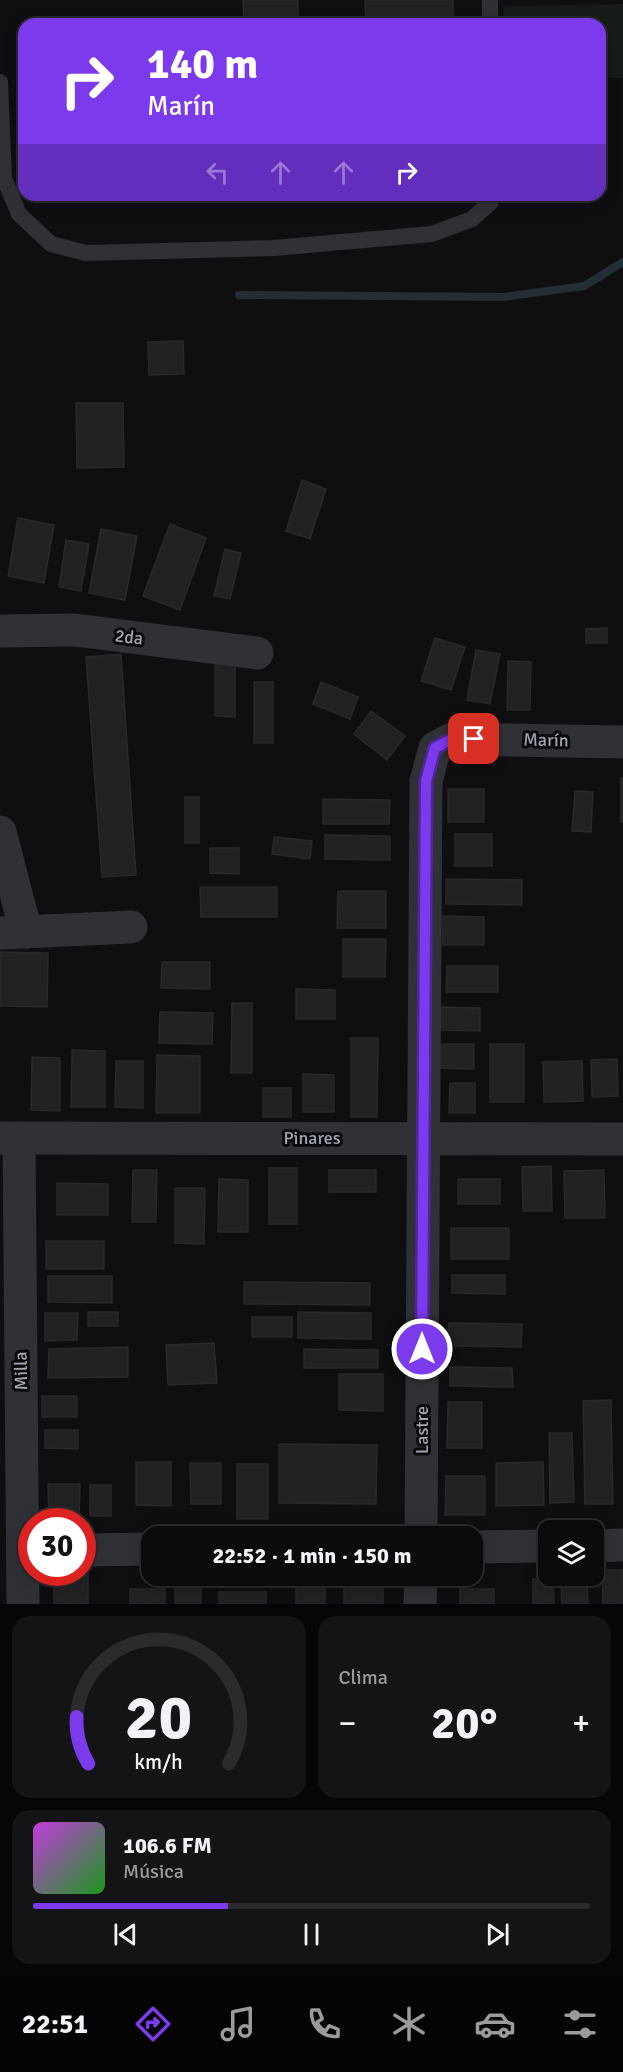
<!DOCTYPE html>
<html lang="es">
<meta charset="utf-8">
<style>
body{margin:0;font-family:Signika,sans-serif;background:#141416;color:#f1f3f6;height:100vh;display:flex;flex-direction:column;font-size:22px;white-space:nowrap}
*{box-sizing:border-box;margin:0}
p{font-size:20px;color:#9a9b9d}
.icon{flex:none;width:33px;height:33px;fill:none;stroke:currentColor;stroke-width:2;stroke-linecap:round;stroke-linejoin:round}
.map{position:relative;height:1604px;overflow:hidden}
.panel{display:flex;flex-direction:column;gap:12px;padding:12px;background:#060607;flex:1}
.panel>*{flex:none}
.top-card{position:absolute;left:18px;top:18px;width:588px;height:183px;border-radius:18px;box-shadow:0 3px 15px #0003,0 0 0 2px #2b2b2e;background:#7c3aed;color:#fff;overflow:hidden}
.controls{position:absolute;left:538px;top:1520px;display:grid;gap:12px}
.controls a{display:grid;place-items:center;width:66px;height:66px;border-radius:12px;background:#0b0b0d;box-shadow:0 3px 15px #0003,0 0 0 2px #2b2b2e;font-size:30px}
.speed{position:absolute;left:18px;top:1508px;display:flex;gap:12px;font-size:30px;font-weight:700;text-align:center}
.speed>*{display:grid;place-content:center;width:78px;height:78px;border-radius:50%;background:#0b0b0d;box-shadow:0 3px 15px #0003,0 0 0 2px #2b2b2e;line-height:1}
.speed .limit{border:9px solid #d22;background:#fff;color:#111}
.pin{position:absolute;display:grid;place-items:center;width:51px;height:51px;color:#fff;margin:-26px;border-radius:12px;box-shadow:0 3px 9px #0006}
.me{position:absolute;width:66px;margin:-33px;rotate:0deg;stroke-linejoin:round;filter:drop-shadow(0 0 4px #0008)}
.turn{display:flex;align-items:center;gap:21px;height:126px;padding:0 30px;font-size:27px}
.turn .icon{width:78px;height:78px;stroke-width:2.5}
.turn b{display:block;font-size:42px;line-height:51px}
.lanes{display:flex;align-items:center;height:57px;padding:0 30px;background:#0003;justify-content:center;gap:30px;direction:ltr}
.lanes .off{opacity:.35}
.big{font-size:45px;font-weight:800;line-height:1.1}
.panel .tile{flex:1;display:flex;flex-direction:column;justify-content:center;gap:9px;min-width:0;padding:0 21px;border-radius:18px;background:#141416}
.panel .dial{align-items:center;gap:0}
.dial svg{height:156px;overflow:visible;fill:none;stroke:#2b2b2e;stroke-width:7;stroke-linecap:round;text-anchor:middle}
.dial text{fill:#f1f3f6;stroke:none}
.song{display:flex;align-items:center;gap:18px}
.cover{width:72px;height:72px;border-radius:9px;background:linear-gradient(135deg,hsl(290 70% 55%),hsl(120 70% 35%))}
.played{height:6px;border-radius:3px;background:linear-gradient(90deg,#7c3aed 35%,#2b2b2e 35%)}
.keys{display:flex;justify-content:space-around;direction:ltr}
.heat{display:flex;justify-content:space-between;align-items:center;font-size:33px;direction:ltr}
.panel .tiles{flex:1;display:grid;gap:12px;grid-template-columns:1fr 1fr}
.tile:last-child{grid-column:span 2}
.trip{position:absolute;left:141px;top:1526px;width:342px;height:60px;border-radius:18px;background:#0b0b0d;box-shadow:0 3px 15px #0003,0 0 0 2px #2b2b2e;font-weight:800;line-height:60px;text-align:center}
.dock{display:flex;height:96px;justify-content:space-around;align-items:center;background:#040405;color:#9a9b9d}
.dock .icon{width:42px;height:42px}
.dock .selected{color:#7c3aed}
.dock b{font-size:27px;color:#f1f3f6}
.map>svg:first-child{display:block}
</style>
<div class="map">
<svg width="623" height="1604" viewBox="0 0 623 1604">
<rect width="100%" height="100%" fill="#0f0f11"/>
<!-- green -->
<polygon fill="#151b16" points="623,4 623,78 600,78 600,24 504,24 503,6"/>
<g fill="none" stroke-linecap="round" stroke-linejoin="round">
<!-- stream -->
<polyline stroke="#252e34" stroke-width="8" points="239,295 503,297 584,286 623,262"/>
</g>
<!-- building -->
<g fill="#222225" stroke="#29292d" stroke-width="1.5">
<polygon points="243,0 298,0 298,24 244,24"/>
<polygon points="365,0 453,0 453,24 366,24"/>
<polygon points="247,195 301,195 301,198 247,199"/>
<polygon points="183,341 184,374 149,375 148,342"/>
<polygon points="76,403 123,403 124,467 77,468"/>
<polygon points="302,480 326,489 310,539 286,531"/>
<polygon points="18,518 54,525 44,583 8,576"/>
<polygon points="170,524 206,538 180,610 143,596"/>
<polygon points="101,529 137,536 125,600 89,593"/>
<polygon points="66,540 89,544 81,591 59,587"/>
<polygon points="225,549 241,553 230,599 214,596"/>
<polygon points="607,628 607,643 586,643 586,629"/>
<polygon points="435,638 465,647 451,690 421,681"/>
<polygon points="476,650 500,654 490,704 467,700"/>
<polygon points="121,654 136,875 102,877 86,657"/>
<polygon points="508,661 531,662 530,710 507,710"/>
<polygon points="215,664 235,664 235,717 215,716"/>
<rect x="254" y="682" width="19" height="61"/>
<polygon points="321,682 358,697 350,719 313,704"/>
<polygon points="371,711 405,736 387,760 354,734"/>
<rect x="621" y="778" width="2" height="44"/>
<rect x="448" y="789" width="36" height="33"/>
<polygon points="575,791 593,792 591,832 572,831"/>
<rect x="185" y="797" width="14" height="46"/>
<polygon points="323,799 390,800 389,824 323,824"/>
<rect x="455" y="834" width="37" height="32"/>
<polygon points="325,835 390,836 390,860 325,859"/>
<polygon points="274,837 312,841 310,859 272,854"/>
<polygon points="210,848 239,848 239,874 210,873"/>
<polygon points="446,879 522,880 522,905 446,904"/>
<polygon points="200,887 277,887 277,917 201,917"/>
<polygon points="338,891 386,891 386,928 337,928"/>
<polygon points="442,916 484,917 484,945 443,945"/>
<polygon points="343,939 386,939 385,977 343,977"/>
<polygon points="0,952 48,953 47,1007 0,1006"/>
<polygon points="162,962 210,962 210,989 161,988"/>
<polygon points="447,966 498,966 498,992 446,992"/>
<polygon points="296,989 335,990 335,1019 296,1019"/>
<polygon points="232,1003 252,1003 252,1073 231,1073"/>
<polygon points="438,1007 480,1008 480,1031 438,1030"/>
<polygon points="160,1012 213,1013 212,1044 159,1043"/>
<polygon points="351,1038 378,1038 377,1117 351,1117"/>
<polygon points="436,1044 474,1044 474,1069 436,1068"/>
<rect x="490" y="1044" width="34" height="58"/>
<polygon points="72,1050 105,1051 105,1107 71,1107"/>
<polygon points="157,1055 200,1056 200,1113 156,1113"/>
<polygon points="32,1057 60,1058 60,1111 31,1110"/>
<polygon points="617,1059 618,1096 592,1097 591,1060"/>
<polygon points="116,1061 143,1061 143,1108 115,1107"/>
<polygon points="582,1061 583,1101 544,1102 543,1062"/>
<polygon points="303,1074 334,1075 334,1112 303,1112"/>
<polygon points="450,1083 475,1083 475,1113 449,1113"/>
<rect x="263" y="1088" width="28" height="29"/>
<polygon points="551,1166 552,1211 523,1211 522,1167"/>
<rect x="269" y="1168" width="28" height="56"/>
<polygon points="133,1170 157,1170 156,1222 132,1222"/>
<rect x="329" y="1170" width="47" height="22"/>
<polygon points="604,1170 605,1218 565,1218 564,1171"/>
<polygon points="219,1179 248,1180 248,1232 218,1232"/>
<rect x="458" y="1179" width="42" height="25"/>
<polygon points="57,1183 108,1184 108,1215 57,1215"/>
<polygon points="175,1188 205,1188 204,1244 175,1243"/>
<rect x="451" y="1228" width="58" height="31"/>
<rect x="46" y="1241" width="58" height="28"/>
<polygon points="452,1275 505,1275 505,1294 452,1293"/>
<polygon points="48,1276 112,1276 112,1303 48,1302"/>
<polygon points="244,1282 370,1283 370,1305 244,1304"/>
<rect x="88" y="1312" width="30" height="14"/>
<polygon points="298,1312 371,1313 371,1339 298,1338"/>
<polygon points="45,1313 78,1313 77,1340 45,1341"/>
<rect x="252" y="1317" width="40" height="20"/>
<polygon points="449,1323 522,1324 521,1347 448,1346"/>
<polygon points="214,1343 217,1383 168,1385 166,1345"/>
<polygon points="128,1347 128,1377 48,1378 49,1349"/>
<polygon points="304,1349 378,1350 378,1368 304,1368"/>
<polygon points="450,1367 512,1368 513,1387 450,1386"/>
<polygon points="339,1374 383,1374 383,1411 339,1410"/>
<rect x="42" y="1396" width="35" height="21"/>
<polygon points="611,1400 613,1504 585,1504 583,1401"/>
<polygon points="448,1402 482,1402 482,1448 447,1448"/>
<polygon points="45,1430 78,1430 78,1449 45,1448"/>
<polygon points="549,1433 572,1433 574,1502 550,1503"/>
<polygon points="279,1444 377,1445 376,1504 279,1503"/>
<polygon points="136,1462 171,1462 171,1506 136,1505"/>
<polygon points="543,1462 544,1505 496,1506 496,1463"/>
<polygon points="190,1463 221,1463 221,1504 191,1504"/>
<rect x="237" y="1464" width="31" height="55"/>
<polygon points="446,1476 485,1476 485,1515 445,1515"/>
<polygon points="48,1484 80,1484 79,1518 49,1517"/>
<rect x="90" y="1485" width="21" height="31"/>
<polygon points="602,1570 623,1570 623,1604 603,1604"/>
<rect x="54" y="1574" width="34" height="30"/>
<polygon points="533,1579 553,1579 554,1604 533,1604"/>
<rect x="296" y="1583" width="29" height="21"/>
<polygon points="561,1584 587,1584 588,1604 562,1604"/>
<rect x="175" y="1587" width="26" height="17"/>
<rect x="344" y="1587" width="39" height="17"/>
<rect x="130" y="1589" width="35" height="15"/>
<rect x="460" y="1589" width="34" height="15"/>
<rect x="219" y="1592" width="47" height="12"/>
</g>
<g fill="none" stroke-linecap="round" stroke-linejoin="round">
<!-- service -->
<g stroke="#303136" stroke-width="16">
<polyline points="490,0 490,24"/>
<polyline points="0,82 4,178 19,214 51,244 86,253 274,248 432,234 472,219 491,202 491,195"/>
</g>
<!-- minor -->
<g stroke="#303136" stroke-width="33">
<polyline points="0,631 75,630 257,653"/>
<polyline points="0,832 26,932"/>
<polyline points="0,933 131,927"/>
<polyline points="0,1138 623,1139"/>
<polyline points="19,1138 23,1604"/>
<polyline points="421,1536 426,781 435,748 452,739 623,742"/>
<polyline points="594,1546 623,1545"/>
<polyline points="472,1547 549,1546"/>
<polyline points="82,1550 152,1549"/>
<polyline points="420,1604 421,1575"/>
</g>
</g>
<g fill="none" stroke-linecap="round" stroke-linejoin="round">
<defs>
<polyline id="route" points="422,1349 426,781 435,748 452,739 474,739"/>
</defs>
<!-- route casing -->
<use href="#route" stroke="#51269a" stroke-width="15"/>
<!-- route -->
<use href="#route" stroke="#7c3aed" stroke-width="10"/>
</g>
<g text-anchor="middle" stroke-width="6" stroke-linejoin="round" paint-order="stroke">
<!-- street labels -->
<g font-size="18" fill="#9fa5b2" stroke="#0a0a0c">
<text transform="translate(129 637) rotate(7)" y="6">2da</text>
<text transform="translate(546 740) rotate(1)" y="6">Marín</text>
<text x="312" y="1144">Pinares</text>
<text transform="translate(21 1371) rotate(-91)" y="6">Milla</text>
<text transform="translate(422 1430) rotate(-90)" y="6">Lastre</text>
</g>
</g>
</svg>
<div class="controls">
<a><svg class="icon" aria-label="layers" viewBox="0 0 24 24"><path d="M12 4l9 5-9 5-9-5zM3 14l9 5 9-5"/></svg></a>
</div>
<div class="speed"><div class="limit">30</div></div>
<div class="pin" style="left:474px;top:739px;background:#d93025"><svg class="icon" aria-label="arrive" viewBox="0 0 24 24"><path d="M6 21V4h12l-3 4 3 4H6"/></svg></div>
<svg class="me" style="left:422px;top:1349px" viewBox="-20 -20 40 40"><circle r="17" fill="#7c3aed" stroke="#fff" stroke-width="3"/><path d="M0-11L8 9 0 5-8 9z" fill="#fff"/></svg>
<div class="trip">22:52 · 1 min · 150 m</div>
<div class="top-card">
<div class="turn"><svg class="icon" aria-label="right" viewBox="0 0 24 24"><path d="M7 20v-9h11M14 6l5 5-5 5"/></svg><div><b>140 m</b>Marín</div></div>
<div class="lanes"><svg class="icon off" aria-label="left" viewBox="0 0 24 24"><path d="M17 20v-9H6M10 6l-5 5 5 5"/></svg><svg class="icon off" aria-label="ahead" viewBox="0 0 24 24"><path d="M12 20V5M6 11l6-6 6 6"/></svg><svg class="icon off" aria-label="ahead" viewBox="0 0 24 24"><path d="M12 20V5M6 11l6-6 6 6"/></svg><svg class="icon" aria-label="right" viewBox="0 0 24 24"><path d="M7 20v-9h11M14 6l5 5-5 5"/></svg></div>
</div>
</div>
<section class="panel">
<div class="tiles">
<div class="tile dial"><svg viewBox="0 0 100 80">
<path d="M14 69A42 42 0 1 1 86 69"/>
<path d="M14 69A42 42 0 0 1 8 45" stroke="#7c3aed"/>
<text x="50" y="56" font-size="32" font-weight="700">20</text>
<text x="50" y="72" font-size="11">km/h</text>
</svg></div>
<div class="tile"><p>Clima</p>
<div class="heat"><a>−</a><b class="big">20°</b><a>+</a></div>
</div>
<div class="tile">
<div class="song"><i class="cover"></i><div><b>106.6 FM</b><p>Música</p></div></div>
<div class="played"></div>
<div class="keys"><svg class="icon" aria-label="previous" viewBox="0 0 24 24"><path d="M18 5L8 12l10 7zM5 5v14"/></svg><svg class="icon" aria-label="pause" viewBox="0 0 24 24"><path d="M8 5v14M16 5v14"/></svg><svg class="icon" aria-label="next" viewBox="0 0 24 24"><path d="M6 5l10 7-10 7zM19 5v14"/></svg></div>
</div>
</div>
</section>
<nav class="dock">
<b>22:51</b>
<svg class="icon selected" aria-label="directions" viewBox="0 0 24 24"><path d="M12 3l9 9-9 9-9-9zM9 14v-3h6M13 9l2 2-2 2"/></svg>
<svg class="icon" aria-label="music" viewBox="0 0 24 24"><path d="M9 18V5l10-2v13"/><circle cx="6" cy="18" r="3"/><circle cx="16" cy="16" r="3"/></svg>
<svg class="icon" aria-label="phone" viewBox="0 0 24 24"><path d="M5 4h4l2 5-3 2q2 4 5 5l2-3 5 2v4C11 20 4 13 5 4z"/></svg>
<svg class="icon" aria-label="climate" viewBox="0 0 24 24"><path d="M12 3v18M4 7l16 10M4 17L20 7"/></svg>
<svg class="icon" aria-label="car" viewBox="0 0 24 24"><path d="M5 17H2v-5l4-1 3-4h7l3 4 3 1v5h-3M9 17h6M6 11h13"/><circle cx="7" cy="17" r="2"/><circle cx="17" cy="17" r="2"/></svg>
<svg class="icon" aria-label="filters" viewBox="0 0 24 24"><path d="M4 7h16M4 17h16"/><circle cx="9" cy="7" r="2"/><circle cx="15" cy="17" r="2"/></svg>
</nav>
